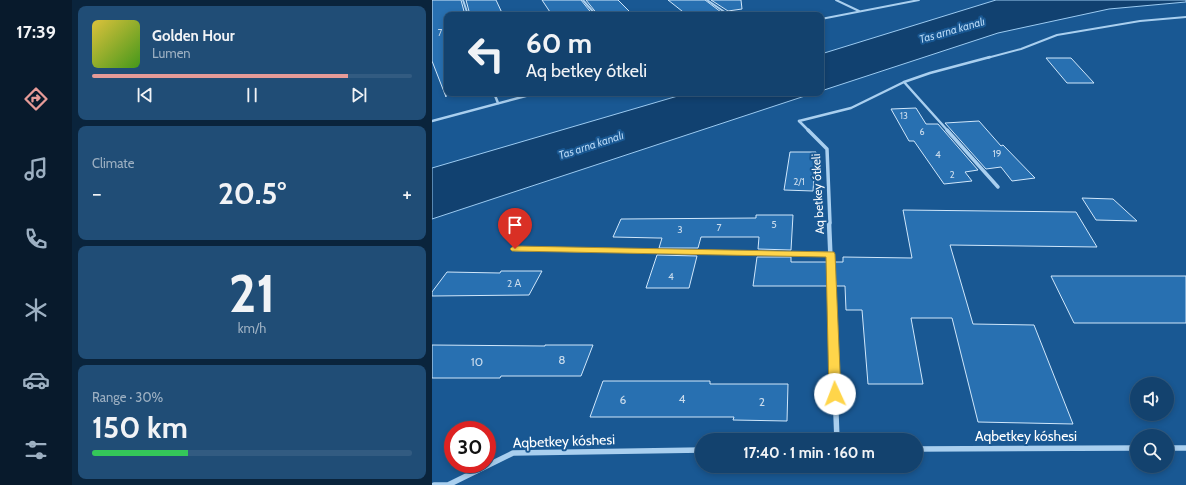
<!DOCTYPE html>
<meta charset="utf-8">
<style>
body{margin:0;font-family:Cabin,sans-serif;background:#204d76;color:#f1f3f6;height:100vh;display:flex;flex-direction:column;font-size:15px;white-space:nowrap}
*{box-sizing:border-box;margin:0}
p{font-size:13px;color:#9db0c2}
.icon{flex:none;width:22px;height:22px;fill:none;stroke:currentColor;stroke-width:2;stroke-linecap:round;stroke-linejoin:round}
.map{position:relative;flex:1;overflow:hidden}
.details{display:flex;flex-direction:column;gap:6px;padding:6px;background:#0a243c;width:360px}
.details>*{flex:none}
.top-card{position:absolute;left:12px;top:12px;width:380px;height:84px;border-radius:8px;box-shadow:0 2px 6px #0003,0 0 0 1px #325b81;background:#13426e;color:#f1f3f6;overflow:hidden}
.controls{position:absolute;left:698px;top:377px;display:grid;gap:8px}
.controls a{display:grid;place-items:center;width:44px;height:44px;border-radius:50%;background:#13426e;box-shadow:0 2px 6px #0003,0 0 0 1px #325b81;font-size:20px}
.speed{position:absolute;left:12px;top:421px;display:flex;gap:8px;font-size:20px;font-weight:700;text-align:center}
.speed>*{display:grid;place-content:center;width:52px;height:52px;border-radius:50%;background:#13426e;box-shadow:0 2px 6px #0003,0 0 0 1px #325b81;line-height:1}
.speed .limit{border:6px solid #d22;background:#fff;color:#111}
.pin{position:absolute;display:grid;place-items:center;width:34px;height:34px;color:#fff;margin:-41px -17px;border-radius:50% 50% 50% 0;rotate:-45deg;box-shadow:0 0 4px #0007}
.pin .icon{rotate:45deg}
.me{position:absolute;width:44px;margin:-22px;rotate:358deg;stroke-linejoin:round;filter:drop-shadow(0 0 3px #0008)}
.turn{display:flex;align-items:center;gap:14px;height:84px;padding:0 16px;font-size:18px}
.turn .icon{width:52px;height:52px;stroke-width:2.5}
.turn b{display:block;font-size:28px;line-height:34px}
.big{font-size:30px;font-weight:700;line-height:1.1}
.details .tile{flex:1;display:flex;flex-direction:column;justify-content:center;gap:6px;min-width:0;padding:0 14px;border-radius:8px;background:#204d76}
.details .dial{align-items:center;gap:0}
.dial b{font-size:52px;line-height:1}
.song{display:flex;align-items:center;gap:12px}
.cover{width:48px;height:48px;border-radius:6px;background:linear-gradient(135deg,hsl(50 70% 55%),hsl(100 70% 35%))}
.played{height:4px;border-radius:2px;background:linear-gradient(90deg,#e69b98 80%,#325b81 80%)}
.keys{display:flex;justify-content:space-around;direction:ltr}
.heat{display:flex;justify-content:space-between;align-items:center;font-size:22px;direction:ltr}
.charge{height:6px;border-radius:3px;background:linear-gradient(90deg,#34c759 30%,#325b81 0)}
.trip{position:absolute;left:263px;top:433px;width:228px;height:40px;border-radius:20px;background:#13426e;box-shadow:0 2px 6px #0003,0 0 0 1px #325b81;font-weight:700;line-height:40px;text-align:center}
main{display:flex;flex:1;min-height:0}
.dock{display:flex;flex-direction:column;width:72px;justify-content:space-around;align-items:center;background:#081a2c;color:#9db0c2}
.dock .icon{width:28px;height:28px}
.dock .current{color:#e69b98}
.dock b{font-size:18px;color:#f1f3f6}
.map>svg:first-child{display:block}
</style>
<main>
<nav class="dock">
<b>17:39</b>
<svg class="icon current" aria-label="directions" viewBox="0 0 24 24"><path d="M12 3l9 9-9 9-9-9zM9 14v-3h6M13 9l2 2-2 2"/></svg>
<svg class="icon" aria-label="music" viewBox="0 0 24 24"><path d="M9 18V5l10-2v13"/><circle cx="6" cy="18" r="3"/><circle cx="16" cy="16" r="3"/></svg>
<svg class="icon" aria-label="phone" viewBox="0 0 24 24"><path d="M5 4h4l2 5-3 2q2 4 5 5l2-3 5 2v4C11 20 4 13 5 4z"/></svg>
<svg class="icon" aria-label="climate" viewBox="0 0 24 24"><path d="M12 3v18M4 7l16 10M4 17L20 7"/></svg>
<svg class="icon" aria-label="car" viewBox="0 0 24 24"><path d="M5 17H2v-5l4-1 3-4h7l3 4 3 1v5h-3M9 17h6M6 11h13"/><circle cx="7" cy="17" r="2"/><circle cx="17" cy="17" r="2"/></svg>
<svg class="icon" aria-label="filters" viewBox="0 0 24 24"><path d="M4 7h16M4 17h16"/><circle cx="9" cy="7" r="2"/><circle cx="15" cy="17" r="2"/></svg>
</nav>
<section class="details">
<div class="tile">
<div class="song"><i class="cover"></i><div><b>Golden Hour</b><p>Lumen</p></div></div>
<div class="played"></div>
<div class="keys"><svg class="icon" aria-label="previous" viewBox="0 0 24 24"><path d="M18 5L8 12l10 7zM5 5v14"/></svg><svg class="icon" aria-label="pause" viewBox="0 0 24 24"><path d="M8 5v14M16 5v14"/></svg><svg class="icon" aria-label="next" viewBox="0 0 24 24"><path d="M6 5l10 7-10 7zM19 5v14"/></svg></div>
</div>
<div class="tile"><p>Climate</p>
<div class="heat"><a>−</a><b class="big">20.5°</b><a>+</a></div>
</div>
<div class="tile dial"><b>21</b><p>km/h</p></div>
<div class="tile"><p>Range · 30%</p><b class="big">150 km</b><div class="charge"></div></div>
</section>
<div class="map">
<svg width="754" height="485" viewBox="0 0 754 485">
<rect width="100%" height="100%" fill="#195893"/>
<!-- water -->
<g fill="#114170" stroke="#9ccbf2">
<polygon points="564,0 754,0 754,2 677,9 566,33 389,91 389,54"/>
<polygon points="256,93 382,93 0,219 0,168"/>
</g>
<!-- building -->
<g fill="#2870b1" stroke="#d0e7fb">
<polygon points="0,0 29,0 33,15 15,15 14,97 0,61"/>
<polygon points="34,0 64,0 71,15 38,15"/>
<polygon points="110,0 149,0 161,15 120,15"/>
<polygon points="154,0 186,0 201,15 166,15"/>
<polygon points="236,0 273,0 289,12 272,15 255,15"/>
<polygon points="279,0 309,0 310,9 296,11"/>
<polygon points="614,58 639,58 662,83 635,83"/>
<polygon points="484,108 494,124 506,124 546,170 533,172 540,181 512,184 482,141 477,141 459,109"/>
<polygon points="547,121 569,146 571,145 603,178 580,181 569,167 554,169 513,123"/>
<polygon points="358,152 384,152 381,191 352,190"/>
<polygon points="650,198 681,199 705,221 664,220"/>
<polygon points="471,210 644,212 665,247 518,245 541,324 602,325 641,424 546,422 520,318 479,318 491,384 436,384 430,310 414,310 413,286 404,286 402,262 411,262 411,257 480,258"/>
<polygon points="324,215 361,215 359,250 326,249 327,237 269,237 266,248 227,248 230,238 226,238 181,237 189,219 324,218"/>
<polygon points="225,255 265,256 257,288 214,288"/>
<polygon points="325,257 359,257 359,262 395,262 396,286 321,286"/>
<polygon points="69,271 110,271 97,295 0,296 0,292 15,272 68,273"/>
<polygon points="619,276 754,276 754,323 642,323"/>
<polygon points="0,345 113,346 113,345 161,345 149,376 69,376 68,378 0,378"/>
<polygon points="171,381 278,381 278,384 356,384 355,421 301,420 302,417 158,417"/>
</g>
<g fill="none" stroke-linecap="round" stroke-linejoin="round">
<!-- minor-far4 -->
<g stroke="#a9cfef" stroke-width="2">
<polyline points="31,0 36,15"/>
<polyline points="151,0 164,15"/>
<polyline points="275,0 297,15"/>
<polyline points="404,0 427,11"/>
<polyline points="389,19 487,0"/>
<polyline points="555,58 589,49 625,35 708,21 754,17"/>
</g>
<!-- minor-far3 -->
<g stroke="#a9cfef" stroke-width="2.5">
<polyline points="472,82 516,131"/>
<polyline points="62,93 66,103"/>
<polyline points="0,121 105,93"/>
<polyline points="367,121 419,108 472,82 498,73 558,57"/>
<polyline points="367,121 377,131"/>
</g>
<!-- minor-far2 -->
<g stroke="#a9cfef" stroke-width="3.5">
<polyline points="376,130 395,149 398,223"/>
<polyline points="515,130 566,187"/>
</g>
<!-- minor-far1 -->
<g stroke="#a9cfef" stroke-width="4.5">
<polyline points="397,222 402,339"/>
<polyline points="83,249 399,254"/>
</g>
<!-- minor -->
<g stroke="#a9cfef" stroke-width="5.5">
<polyline points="401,338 405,440"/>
<polyline points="735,448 754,448"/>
<polyline points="484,449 705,448"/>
<polyline points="2,485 16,485 81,453 270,450"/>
</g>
</g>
<!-- route -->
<polygon fill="#ffd54a" stroke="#a68a30" points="83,246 402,252 403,254 409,394 408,397 403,399 399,397 397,394 394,257 80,251 78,249 80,247"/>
<g text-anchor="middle" stroke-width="4" stroke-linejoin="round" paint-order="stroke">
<!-- far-number labels -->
<g font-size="9" fill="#c9dbec">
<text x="8" y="36">7</text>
<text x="472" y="119">13</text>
<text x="490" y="135">6</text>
</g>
<!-- number labels -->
<g font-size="10" fill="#c9dbec">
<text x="565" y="157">19</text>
<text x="506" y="158">4</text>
<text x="520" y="178">2</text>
<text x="367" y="185">2/1</text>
<text x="342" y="228">5</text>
<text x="287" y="231">7</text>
<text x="248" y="233">3</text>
<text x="239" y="280">4</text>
<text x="82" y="287">2 А</text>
</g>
<!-- far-water labels -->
<g font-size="11" font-style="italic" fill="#b6d8f6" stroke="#195893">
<text transform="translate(520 30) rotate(-16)" y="4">Tas arna kanalı</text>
<text transform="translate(159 145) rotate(-18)" y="4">Tas arna kanalı</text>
</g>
<!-- street labels -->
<g font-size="12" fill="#fff" stroke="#195893">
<text transform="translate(386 194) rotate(-93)" y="4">Aq betkey ótkeli</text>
</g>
<!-- near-number labels -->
<g font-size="12" fill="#c9dbec">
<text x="130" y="364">8</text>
<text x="45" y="366">10</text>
<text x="250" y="403">4</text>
<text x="191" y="404">6</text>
<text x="330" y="406">2</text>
</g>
<!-- near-street labels -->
<g font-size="14" fill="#fff" stroke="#195893">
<text x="594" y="441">Aqbetkey kóshesi</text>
<text transform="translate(132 441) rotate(-2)" y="5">Aqbetkey kóshesi</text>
</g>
</g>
</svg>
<div class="controls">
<a><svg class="icon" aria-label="sound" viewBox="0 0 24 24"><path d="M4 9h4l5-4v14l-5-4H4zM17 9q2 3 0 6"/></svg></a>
<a><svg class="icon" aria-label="search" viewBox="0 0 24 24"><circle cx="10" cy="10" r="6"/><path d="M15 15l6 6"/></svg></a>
</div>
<div class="speed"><div class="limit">30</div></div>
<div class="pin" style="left:83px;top:249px;background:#d93025"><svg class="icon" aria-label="arrive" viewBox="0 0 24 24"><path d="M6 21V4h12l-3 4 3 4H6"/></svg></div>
<svg class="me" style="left:403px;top:394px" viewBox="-20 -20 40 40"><circle r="19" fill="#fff"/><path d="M0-13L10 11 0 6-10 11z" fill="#ffd54a"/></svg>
<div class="trip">17:40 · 1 min · 160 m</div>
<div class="top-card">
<div class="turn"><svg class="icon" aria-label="left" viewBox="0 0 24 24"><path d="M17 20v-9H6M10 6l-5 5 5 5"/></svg><div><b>60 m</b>Aq betkey ótkeli</div></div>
</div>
</div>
</main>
